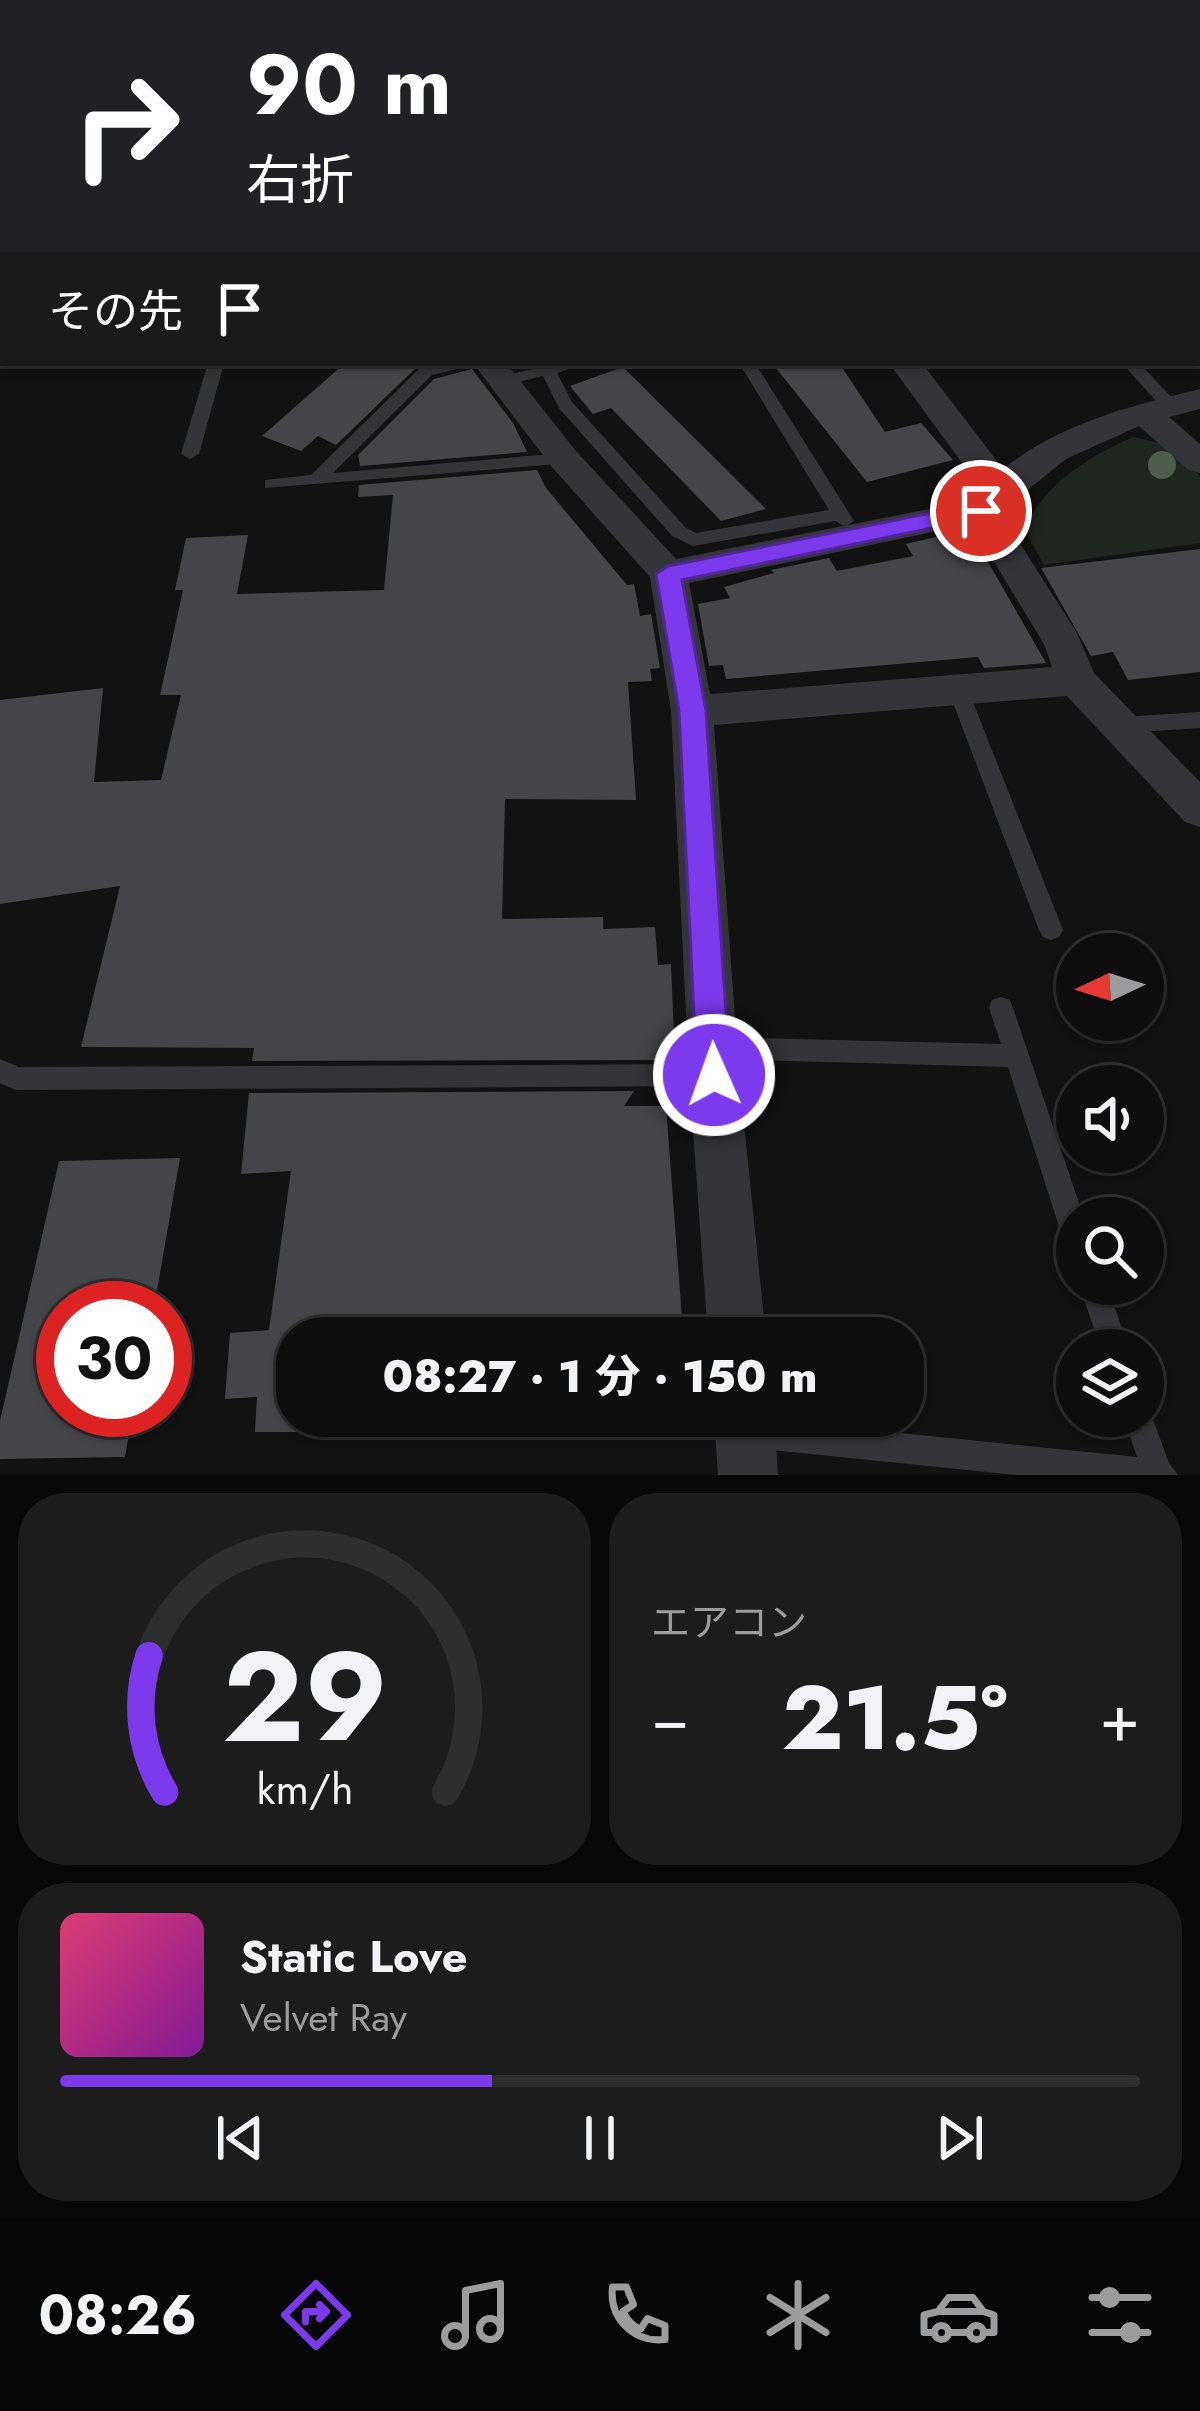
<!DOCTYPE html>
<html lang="ja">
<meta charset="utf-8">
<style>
body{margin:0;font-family:Jost,"Noto Sans JP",sans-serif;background:#1c1c1c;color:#f1f3f6;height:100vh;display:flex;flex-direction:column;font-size:45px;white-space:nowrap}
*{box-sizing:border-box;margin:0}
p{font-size:39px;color:#9b9c9e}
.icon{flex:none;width:66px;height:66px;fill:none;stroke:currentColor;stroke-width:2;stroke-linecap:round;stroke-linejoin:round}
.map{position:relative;height:1475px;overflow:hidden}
.drawer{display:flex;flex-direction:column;gap:18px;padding:18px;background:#080808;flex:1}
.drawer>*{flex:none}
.top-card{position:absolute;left:0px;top:0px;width:1200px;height:366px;box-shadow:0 3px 9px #0004,0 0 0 3px #2e2e2e;background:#202124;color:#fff;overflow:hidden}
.needle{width:78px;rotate:266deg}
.controls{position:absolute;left:1056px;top:933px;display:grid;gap:24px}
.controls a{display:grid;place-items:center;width:108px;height:108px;border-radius:50%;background:#0e0e0e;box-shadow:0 3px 9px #0004,0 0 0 3px #2e2e2e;font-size:60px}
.speed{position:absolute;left:36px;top:1281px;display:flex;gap:24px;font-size:60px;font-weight:700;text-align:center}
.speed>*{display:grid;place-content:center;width:156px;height:156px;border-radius:50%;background:#0e0e0e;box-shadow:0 3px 9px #0004,0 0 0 3px #2e2e2e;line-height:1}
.speed .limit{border:18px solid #d22;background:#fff;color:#111}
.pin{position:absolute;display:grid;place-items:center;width:102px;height:102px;color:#fff;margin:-51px;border:6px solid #fff;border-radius:50%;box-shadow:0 3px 12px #0007}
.me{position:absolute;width:132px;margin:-66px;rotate:358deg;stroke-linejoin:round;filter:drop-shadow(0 0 9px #0008)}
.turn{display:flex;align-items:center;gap:42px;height:252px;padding:0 48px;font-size:54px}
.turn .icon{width:156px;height:156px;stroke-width:2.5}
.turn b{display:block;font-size:84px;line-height:102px}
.then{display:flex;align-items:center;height:114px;padding:0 48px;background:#0003;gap:24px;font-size:45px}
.big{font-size:90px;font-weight:800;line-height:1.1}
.drawer .tile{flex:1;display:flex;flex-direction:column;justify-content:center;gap:18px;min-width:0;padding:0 42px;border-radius:48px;background:#1c1c1c}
.drawer .dial{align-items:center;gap:0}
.dial svg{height:312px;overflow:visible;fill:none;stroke:#2e2e2e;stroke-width:7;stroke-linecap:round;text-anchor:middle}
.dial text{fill:#f1f3f6;stroke:none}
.song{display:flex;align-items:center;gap:36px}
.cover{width:144px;height:144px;border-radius:18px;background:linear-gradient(135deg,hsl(340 70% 55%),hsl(290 70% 35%))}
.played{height:12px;border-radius:6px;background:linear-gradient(90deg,#7c3aed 40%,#2e2e2e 40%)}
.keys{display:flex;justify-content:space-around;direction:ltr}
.heat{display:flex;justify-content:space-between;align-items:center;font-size:66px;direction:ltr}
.drawer .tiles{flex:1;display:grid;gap:18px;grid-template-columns:1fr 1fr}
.tile:last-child{grid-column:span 2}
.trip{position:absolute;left:276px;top:1317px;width:648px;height:120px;border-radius:48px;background:#0e0e0e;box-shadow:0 3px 9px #0004,0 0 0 3px #2e2e2e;font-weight:800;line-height:120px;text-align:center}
.dock{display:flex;height:192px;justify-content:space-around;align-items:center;background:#060606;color:#9b9c9e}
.dock .icon{width:84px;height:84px}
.dock .active{color:#7c3aed}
.dock b{font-size:54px;color:#f1f3f6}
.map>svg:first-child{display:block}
</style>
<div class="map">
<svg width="1200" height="1475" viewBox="0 0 1200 1475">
<rect width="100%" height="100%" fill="#121213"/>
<!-- green -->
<path fill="#1f251f" d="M1133,437l35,8 32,31v67l-156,22 -20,-36c21,-46 64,-72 109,-92z"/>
<!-- building -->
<g fill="#444548">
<polygon points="345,363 421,363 336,445 318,436 301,451 262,436"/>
<polygon points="772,363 839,363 885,432 921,423 953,460 867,482"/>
<polygon points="623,367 766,509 721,521 611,408 593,414 570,386"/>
<polygon points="472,369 513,423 527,452 360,466 358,455 434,379"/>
<polygon points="537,470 546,488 627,585 634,584 640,616 651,614 660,668 650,669 652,681 628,682 636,800 505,799 502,919 603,917 603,929 655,927 658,965 671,964 674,1037 657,1060 252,1061 254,1048 81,1047 120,886 0,904 0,700 103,688 94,782 161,780 181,695 160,695 183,590 175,590 186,538 248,535 237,594 384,590 393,495 358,497 359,485"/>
<polygon points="969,529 1046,663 984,668 978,657 726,679 723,665 709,666 698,604 730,598 724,587 774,573 771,570 829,558 837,571 913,556 906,544"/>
<polygon points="1200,549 1200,672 1128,680 1113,652 1091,656 1041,568"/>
<polygon points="634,1091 624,1106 666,1106 683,1332 675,1333 675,1338 297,1338 297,1432 255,1432 257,1397 225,1399 230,1333 269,1330 291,1171 241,1174 249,1093"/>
<polygon points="180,1158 154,1308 63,1308 63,1410 133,1410 125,1457 0,1459 0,1421 59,1161"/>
</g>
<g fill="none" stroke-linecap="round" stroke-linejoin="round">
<!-- lane -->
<g fill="#333538" fill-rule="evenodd">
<polygon points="794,0 806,0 807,3 795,3"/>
<polygon points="208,363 224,363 199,454 190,459 181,454"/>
<polygon points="440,363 471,363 469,366 432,375 333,473 564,453 573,459 570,463 265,488 265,480 311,475 420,368"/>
<polygon points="536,363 587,363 557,373 572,402 686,528 696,533 829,510 739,363 755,363 854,521 845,527 836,521 693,546 672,536 559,408 543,376 502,386 494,381 496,377 538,368"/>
<polygon points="1122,363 1139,363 1176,402 1176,410 1164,410"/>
<polygon points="959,685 969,692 1063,930 1059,937 1051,940 1043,937 1039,930 949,692"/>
<polygon points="1200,712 1200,728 1122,733 1112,725 1122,717"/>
<polygon points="1001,997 1010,1000 1013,1008 1084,1218 1077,1218 1077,1252 1067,1248 1063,1239 1008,1067 714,1059 705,1056 702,1048 705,1040 714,1037 1001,1044 989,1008 992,1000"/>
<polygon points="0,1059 19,1067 713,1064 722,1067 726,1075 722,1083 713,1086 16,1090 0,1083"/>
<polygon points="1079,1284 1107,1284 1129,1350 1101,1350"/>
<polygon points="1143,1403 1148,1406 1169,1463 1178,1475 1016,1475 752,1448 741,1444 737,1433 741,1422 752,1418 1137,1457 1123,1416 1143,1416"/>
</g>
<!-- street -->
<g fill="#333538" fill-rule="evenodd">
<rect x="405" y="0" width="24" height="3"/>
<rect x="1197" y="3" width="3" height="14"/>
<rect x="0" y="15" width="3" height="14"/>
<polygon points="3,112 3,140 0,139"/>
<polygon points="1197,150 1200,151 1200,169 1197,169"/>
<path d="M473,363h33l70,88 100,108 293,-58 12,-12 -92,-126h33l81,106c58,-46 127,-63 197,-80v20l-31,8 31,27v29l-12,-3 -49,-44 -73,33 -66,53 77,121 17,40 106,109v45l-15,-5 -118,-126 -353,29 25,350 27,263h-58l-19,-263 -18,-364 -21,-134 -98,-110zM971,524l73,120 8,23 -342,27 -21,-111z"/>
<polygon points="714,1416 774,1416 778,1475 718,1475"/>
</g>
<!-- secondary -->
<polygon fill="#424447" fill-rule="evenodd" points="3,150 3,174 0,175 0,151"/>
</g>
<!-- trees -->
<circle fill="#505d4e" cx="1162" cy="465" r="14"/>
<!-- route -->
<polygon fill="#7c3aed" stroke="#51269a" stroke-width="3" points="981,503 990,505 990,516 682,580 706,711 730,1075 725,1085 714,1089 702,1085 697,1075 679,711 656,574 668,566"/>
</svg>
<div class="controls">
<a><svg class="needle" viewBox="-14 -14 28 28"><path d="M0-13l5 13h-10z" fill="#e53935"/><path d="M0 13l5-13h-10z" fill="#9b9c9e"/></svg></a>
<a><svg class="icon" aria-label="sound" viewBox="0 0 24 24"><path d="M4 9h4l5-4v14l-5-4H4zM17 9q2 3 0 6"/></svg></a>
<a><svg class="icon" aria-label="search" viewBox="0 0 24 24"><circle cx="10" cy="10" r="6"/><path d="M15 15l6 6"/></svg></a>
<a><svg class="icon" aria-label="layers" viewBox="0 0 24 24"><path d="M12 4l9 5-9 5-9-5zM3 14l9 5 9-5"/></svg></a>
</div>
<div class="speed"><div class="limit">30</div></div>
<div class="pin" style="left:981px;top:511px;background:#d93025"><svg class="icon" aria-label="arrive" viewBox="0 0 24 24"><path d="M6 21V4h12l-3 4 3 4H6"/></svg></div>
<svg class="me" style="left:714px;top:1075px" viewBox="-20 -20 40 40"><circle r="17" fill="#7c3aed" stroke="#fff" stroke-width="3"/><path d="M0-11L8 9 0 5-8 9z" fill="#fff"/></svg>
<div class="trip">08:27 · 1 分 · 150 m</div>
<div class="top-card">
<div class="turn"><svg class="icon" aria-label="right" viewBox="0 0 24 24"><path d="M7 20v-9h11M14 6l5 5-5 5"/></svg><div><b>90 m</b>右折</div></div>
<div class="then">その先<svg class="icon" aria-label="arrive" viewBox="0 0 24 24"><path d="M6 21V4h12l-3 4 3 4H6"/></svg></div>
</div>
</div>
<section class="drawer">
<div class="tiles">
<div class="tile dial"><svg viewBox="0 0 100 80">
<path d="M14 69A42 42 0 1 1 86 69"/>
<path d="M14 69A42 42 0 0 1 10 34" stroke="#7c3aed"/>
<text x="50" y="56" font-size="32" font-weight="700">29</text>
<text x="50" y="72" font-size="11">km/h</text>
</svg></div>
<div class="tile"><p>エアコン</p>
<div class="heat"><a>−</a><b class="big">21.5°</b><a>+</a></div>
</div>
<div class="tile">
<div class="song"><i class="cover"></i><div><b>Static Love</b><p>Velvet Ray</p></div></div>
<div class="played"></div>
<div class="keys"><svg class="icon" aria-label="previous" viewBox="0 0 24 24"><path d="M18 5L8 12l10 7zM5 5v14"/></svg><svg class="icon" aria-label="pause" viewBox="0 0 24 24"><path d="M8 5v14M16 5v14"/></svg><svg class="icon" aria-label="next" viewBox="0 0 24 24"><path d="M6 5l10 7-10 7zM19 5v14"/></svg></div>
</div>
</div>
</section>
<nav class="dock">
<b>08:26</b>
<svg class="icon active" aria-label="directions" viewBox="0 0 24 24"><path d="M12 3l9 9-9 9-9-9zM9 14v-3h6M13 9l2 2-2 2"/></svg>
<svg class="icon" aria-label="music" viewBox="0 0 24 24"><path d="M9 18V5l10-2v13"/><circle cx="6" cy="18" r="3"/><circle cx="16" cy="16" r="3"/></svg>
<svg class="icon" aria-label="phone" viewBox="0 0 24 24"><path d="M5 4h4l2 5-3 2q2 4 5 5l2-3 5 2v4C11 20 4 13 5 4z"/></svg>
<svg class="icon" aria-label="climate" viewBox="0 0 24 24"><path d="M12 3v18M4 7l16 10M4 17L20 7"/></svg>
<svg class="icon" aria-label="car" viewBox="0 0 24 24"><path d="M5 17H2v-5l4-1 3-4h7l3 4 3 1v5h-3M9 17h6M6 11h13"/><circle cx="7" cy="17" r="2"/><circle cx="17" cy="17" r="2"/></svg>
<svg class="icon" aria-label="filters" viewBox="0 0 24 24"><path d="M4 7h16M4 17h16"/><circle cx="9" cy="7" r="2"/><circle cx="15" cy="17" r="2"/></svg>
</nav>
